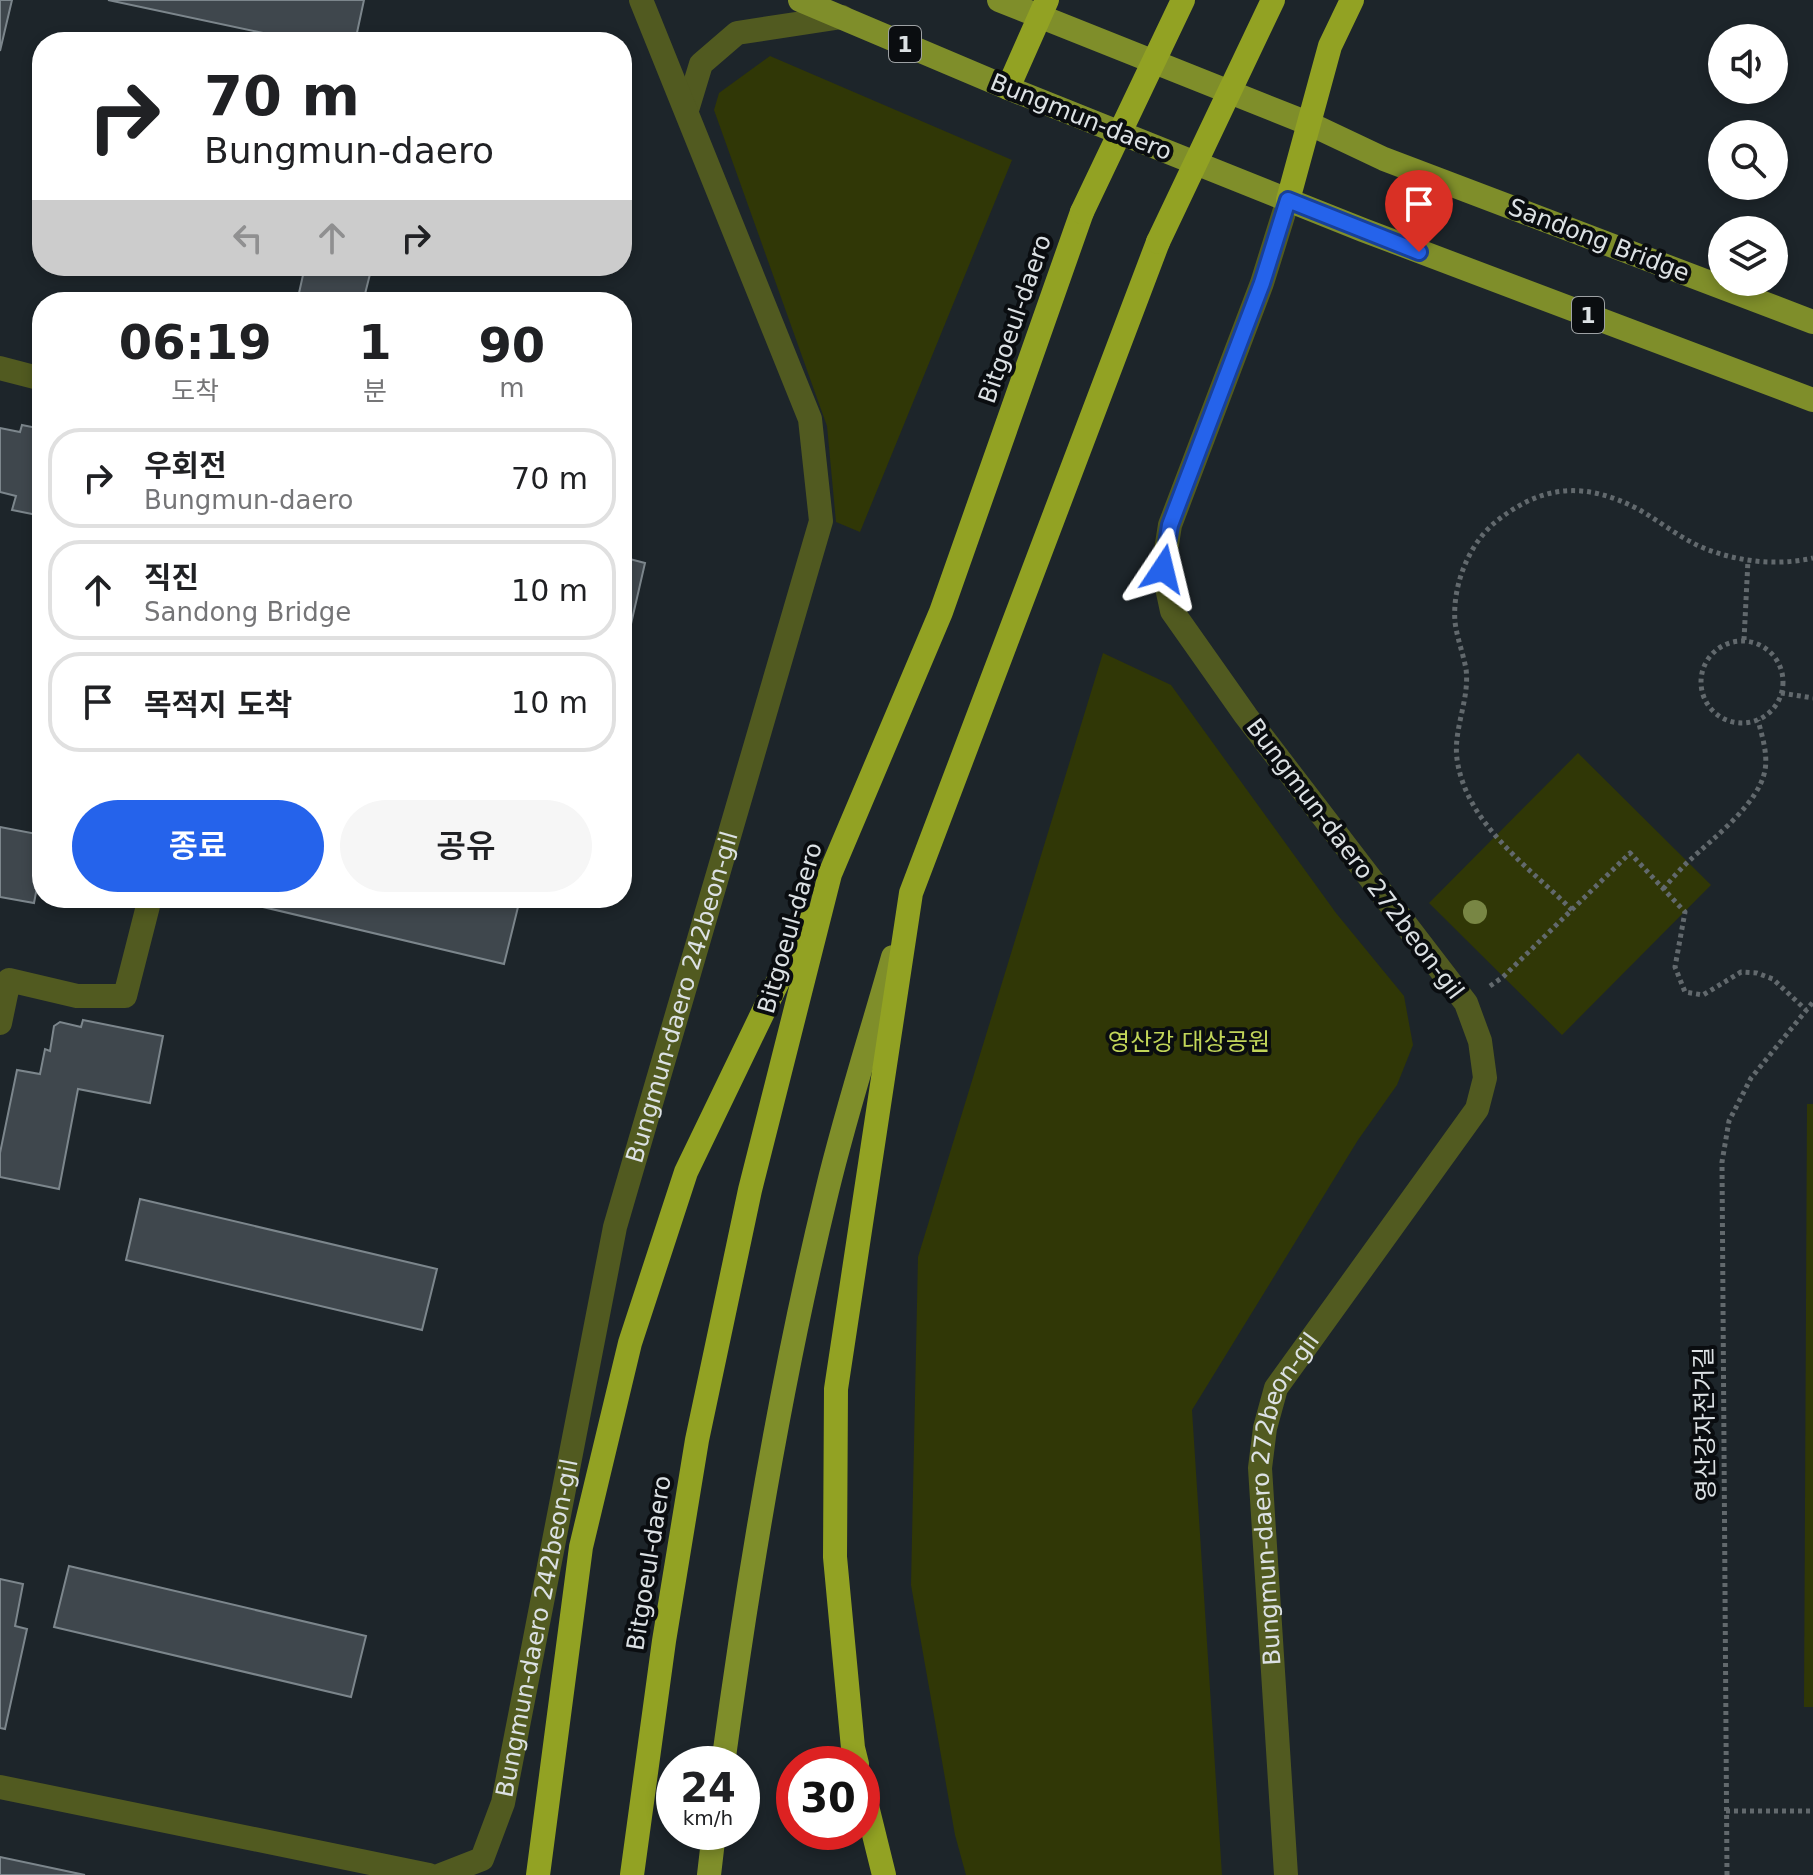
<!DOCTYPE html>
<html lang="ko">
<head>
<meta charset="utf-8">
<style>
	:root { --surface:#fff; --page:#f6f6f6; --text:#202124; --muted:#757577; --line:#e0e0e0; --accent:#2563eb }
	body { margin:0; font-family:"DejaVu Sans","Noto Sans KR",sans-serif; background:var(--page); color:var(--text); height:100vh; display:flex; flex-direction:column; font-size:30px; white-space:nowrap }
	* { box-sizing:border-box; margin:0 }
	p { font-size:26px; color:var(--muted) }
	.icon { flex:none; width:44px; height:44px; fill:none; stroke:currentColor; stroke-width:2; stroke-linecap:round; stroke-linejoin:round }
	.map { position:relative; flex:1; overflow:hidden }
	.drawer { position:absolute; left:32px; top:292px; width:600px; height:616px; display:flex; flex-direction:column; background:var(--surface); border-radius:32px; box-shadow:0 4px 12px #0003 }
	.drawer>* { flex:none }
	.banner { position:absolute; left:32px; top:32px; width:600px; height:244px; border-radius:32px; box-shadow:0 4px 12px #0003; background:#fff; color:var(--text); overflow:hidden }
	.tools { position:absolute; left:1708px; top:24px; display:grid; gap:16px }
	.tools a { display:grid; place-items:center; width:80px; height:80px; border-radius:50%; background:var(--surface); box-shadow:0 4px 12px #0003; font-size:40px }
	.speed { position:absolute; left:656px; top:1746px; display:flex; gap:16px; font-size:40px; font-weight:700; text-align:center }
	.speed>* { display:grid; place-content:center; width:104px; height:104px; border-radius:50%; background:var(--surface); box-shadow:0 4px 12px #0003; line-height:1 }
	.speed small { font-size:20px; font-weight:400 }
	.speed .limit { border:12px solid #d22; background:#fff; color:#111 }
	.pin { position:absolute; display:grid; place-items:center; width:68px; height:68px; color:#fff; margin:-82px -34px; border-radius:50% 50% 50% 0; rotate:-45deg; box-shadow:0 0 8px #0007 }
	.pin .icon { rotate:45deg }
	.me { position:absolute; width:88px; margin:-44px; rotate:10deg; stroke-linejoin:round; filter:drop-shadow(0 0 6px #0008) }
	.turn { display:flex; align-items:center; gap:28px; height:168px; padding:0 40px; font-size:36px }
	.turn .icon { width:104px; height:104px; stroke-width:2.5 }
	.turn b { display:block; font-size:56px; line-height:68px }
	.lanes { display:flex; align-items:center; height:76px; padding:0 40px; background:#0003; justify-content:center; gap:40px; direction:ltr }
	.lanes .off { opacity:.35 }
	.eta { display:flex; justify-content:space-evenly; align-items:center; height:136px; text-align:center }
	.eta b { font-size:48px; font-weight:600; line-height:56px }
	.cta { display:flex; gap:16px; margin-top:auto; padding:16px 40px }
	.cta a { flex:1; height:92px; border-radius:48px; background:var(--accent); color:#fff; font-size:32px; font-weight:600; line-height:92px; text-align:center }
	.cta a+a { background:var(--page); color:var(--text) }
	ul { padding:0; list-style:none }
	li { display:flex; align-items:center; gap:24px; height:100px; margin:0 16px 12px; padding:0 24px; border:4px solid var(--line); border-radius:32px }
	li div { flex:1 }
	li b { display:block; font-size:30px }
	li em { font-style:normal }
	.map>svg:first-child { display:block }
	.green { fill:#303706 }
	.building { fill:#3f474d; stroke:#7c868c; stroke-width:2 }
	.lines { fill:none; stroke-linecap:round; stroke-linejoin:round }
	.path { stroke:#62696d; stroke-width:5; stroke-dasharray:4 4; stroke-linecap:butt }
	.minor { stroke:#515a20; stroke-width:24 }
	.major { stroke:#7f8e2a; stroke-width:24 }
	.highway { stroke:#92a223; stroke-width:24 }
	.highway-bridge { stroke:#92a223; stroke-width:24 }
	.tree { fill:#788644 }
	.route-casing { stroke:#184099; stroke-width:20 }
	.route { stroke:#2563eb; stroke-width:14 }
	.labels { text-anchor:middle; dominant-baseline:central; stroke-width:8; stroke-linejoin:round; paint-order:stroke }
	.shield { fill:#0a0d10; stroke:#9da1a4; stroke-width:2 }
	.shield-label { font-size:22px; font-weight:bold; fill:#dce1e4 }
	.street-label { font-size:24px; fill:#dce1e4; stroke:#0a0d10 }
	.park-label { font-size:24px; fill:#c2d659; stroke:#0a0d10 }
</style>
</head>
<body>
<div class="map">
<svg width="1813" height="1875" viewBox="0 0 1813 1875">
	<rect width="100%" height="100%" fill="#1d252a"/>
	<g class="green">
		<path d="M770 56 1012 160 860 532 836 522 827 426 714 110 719 93Z"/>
		<path d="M1103 653 1171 685 1336 913 1404 996 1413 1045 1397 1085 1358 1140 1192 1410 1222 1875H966L955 1835 911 1585 918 1257Z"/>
		<path d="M1578 753 1711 885 1562 1035 1429 903Z"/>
		<path d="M1807 1104H1813V1707H1804Z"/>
	</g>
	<g class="building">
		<path d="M0 0H12L0 51Z"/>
		<path d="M108 0H364L355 42H305Z"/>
		<path d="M305 266H372L363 302H297Z"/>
		<path d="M22 425 42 429V516L12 510 16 496 0 492V428L20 432Z"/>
		<path d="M622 557 645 563 631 624 622 622Z"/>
		<path d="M0 827 42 835V861L34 903 0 897Z"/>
		<path d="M225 898H499L519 903 504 964Z"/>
		<path d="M83 1020 163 1036 150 1103 78 1089 59 1189 0 1177V1153L17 1070 40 1074 45 1049 50 1051 54 1026 60 1022 81 1027Z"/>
		<path d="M140 1199 437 1269 422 1330 126 1260Z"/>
		<path d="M69 1566 366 1636 351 1697 54 1627Z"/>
		<path d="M0 1579 23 1584 15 1626 27 1629 5 1729 0 1728Z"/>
		<path d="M0 1857 85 1875H0Z"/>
	</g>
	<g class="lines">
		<g class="path">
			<path d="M1744 640 1748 560"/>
			<circle cx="1742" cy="682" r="41"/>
			<path d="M1781 693 1813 698"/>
			<path d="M1663 889C1672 879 1680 869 1689 861 1713 838 1759 804 1765 770 1768 754 1762 736 1758 720"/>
			<path d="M1572 910C1529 867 1466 824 1457 759 1453 729 1470 699 1466 669 1463 653 1457 638 1455 622 1452 586 1469 542 1498 520 1544 484 1586 482 1638 509 1661 522 1681 539 1706 549 1740 562 1777 566 1813 558"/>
			<path d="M1490 986 1503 977 1630 853 1685 912 1675 967 1685 992 1703 995 1741 972 1757 973 1773 979 1806 1010"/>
			<path d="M1726 1811H1813"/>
			<path d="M1727 1875 1722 1162 1729 1121 1751 1078 1813 1002"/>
		</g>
		<g class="minor">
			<path d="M687 110 701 64 737 33 842 17"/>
			<path d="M0 368 42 379"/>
			<path d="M0 1023 9 980 77 996H125L150 898"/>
			<path d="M0 1787 429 1875"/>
			<path id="s1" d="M441 1875 482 1859 503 1803 615 1227 821 521 810 419 641 0"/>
			<path id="s2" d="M1286 1875 1260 1468 1265 1428 1276 1388 1477 1109 1485 1078 1480 1041 1466 1003 1246 716 1172 611 1163 569 1170 525 1262 283 1288 200"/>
		</g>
		<g class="major">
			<path d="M800 0 1008 88 1363 230 1813 400"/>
			<path d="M999 0 1310 124 1384 159 1813 322"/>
			<path d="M723 1764C749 1572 781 1379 827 1191 846 1112 871 1035 893 957"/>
			<path d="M709 1875 714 1832"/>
		</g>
		<g class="highway">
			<path d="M1008 88 1047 0"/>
			<path d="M1288 200 1330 46 1352 0"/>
			<path d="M857 1764 853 1748 835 1557 836 1389 911 893 1158 242"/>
			<path d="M862 1786 884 1875"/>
			<path d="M538 1875 581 1547 630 1343 686 1172 808 919"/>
			<path d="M632 1875 664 1641 697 1440 750 1190 830 874 941 612 1082 212"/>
		</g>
		<g class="highway-bridge">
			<path d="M1082 212 1183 0"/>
			<path d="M1158 242 1273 0"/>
		</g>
	</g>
	<circle class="tree" cx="1475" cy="912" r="12"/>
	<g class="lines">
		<defs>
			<path id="route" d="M1163 569 1170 525 1262 283 1288 200 1419 252"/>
		</defs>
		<use href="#route" class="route-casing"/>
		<use href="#route" class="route"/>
	</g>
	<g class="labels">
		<g class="shield">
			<rect x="889" y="26" width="32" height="36" rx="6"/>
			<rect x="1572" y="297" width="32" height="36" rx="6"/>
		</g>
		<g class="shield-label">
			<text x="905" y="44">1</text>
			<text x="1588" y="315">1</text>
		</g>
		<g class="street-label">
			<text transform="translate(1081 117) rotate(22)">Bungmun-daero</text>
			<text transform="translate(1599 240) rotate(21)">Sandong Bridge</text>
			<text transform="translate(1015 319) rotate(-71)">Bitgoeul-daero</text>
			<text transform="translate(1355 859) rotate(53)">Bungmun-daero 272beon-gil</text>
			<text transform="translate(790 928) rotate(-74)">Bitgoeul-daero</text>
			<text stroke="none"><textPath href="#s1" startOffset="930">Bungmun-daero 242beon-gil</textPath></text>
			<text transform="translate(1705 1424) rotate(-91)">영산강자전거길</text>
			<text stroke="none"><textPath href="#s2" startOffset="382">Bungmun-daero 272beon-gil</textPath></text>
			<text transform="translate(649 1563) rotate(-81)">Bitgoeul-daero</text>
			<text stroke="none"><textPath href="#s1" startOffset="282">Bungmun-daero 242beon-gil</textPath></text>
		</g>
		<g class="park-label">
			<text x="1189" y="1042">영산강 대상공원</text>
		</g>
	</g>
</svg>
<div class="tools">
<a><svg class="icon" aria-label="sound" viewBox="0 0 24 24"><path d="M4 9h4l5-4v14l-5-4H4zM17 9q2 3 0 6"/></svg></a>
<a><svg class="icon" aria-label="search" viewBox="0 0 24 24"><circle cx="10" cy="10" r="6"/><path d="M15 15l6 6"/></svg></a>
<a><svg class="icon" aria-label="layers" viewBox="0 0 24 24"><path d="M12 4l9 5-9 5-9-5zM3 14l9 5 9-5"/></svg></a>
</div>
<div class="speed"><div>24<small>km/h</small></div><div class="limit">30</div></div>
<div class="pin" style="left:1419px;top:252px;background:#d93025"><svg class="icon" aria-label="arrive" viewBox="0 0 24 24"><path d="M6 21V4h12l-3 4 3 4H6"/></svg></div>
<svg class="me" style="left:1163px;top:569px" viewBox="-20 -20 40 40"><path d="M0-17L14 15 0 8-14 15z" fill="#2563eb" stroke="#fff" stroke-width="4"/></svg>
<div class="banner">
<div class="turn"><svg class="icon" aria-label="right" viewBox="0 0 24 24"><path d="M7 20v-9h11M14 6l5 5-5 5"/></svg><div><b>70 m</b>Bungmun-daero</div></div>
<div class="lanes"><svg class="icon off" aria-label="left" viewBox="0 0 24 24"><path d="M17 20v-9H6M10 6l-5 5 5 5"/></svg><svg class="icon off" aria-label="ahead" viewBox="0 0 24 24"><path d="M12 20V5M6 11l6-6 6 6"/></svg><svg class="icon" aria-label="right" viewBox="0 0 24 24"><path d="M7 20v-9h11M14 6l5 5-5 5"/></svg></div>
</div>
<section class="drawer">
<div class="eta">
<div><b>06:19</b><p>도착</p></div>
<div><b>1</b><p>분</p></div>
<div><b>90</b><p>m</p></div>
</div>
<ul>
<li><svg class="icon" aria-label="right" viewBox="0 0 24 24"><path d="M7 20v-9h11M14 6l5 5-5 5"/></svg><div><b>우회전</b><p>Bungmun-daero</p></div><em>70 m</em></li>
<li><svg class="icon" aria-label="ahead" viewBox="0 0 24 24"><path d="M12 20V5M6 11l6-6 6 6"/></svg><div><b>직진</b><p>Sandong Bridge</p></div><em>10 m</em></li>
<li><svg class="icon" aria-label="arrive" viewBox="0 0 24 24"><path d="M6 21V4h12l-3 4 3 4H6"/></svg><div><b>목적지 도착</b></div><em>10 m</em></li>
</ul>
<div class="cta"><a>종료</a><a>공유</a></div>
</section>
</div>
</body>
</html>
